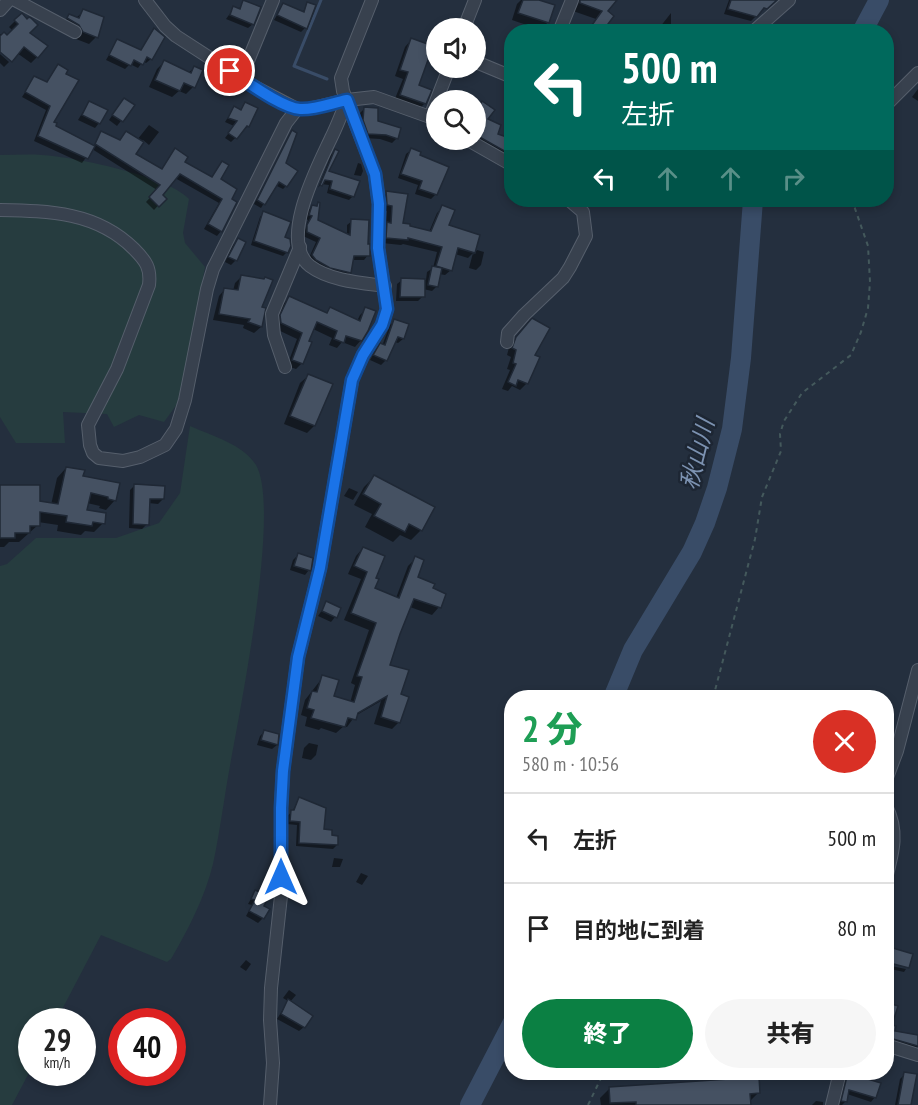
<!DOCTYPE html>
<html lang="ja">
<head>
<meta charset="utf-8">
<style>
	:root { --surface:#fff; --page:#f6f6f6; --text:#222; --muted:#767676; --line:#e0e0e0; --accent:#0b8043 }
	body { margin:0; font-family:"PT Sans Narrow","Noto Sans JP",sans-serif; background:var(--page); color:var(--text); height:100vh; display:flex; flex-direction:column; font-size:22px; white-space:nowrap }
	* { box-sizing:border-box; margin:0 }
	p { font-size:20px; color:var(--muted) }
	.icon { flex:none; width:33px; height:33px; fill:none; stroke:currentColor; stroke-width:2; stroke-linecap:round; stroke-linejoin:round }
	.map { position:relative; flex:1; overflow:hidden }
	.panel { position:absolute; left:504px; top:690px; width:390px; height:390px; display:flex; flex-direction:column; background:var(--surface); border-radius:24px; box-shadow:0 3px 9px #0003 }
	.panel>* { flex:none }
	.hud { position:absolute; left:504px; top:24px; width:390px; height:183px; border-radius:24px; box-shadow:0 3px 9px #0003; background:#00695c; color:#fff; overflow:hidden }
	.buttons { position:absolute; left:426px; top:18px; display:grid; gap:12px }
	.buttons a { display:grid; place-items:center; width:60px; height:60px; border-radius:50%; background:var(--surface); box-shadow:0 3px 9px #0003; font-size:30px }
	.speed { position:absolute; left:18px; top:1008px; display:flex; gap:12px; font-size:30px; font-weight:700; text-align:center }
	.speed>* { display:grid; place-content:center; width:78px; height:78px; border-radius:50%; background:var(--surface); box-shadow:0 3px 9px #0003; line-height:1 }
	.speed small { font-size:15px; font-weight:400 }
	.speed .limit { border:9px solid #d22; background:#fff; color:#111 }
	.pin { position:absolute; display:grid; place-items:center; width:51px; height:51px; color:#fff; margin:-26px; border:3px solid #fff; border-radius:50%; box-shadow:0 2px 6px #0007 }
	.me { position:absolute; width:66px; margin:-33px; rotate:0deg; stroke-linejoin:round; filter:drop-shadow(0 0 4px #0008) }
	.turn { display:flex; align-items:center; gap:21px; height:126px; padding:0 18px; font-size:27px }
	.turn .icon { width:78px; height:78px; stroke-width:2.5 }
	.turn b { display:block; font-size:42px; line-height:51px }
	.lanes { display:flex; align-items:center; height:57px; padding:0 18px; background:#0003; justify-content:center; gap:30px; direction:ltr }
	.lanes .off { opacity:.35 }
	.round { display:grid; place-items:center; flex:none; width:63px; height:63px; border-radius:32px; background:var(--page) }
	.summary { display:flex; align-items:center; justify-content:space-between; height:102px; padding:0 18px }
	h1 { font-size:36px; font-weight:800; line-height:45px; color:#1e9e55 }
	.button { display:flex; gap:12px; margin-top:auto; padding:12px 18px }
	.button a { flex:1; height:69px; border-radius:36px; background:var(--accent); color:#fff; font-size:24px; font-weight:800; line-height:69px; text-align:center }
	.button a+a { background:var(--page); color:var(--text) }
	ul { padding:0; list-style:none }
	li { display:flex; align-items:center; gap:18px; height:90px; padding:0 18px; border-top:2px solid var(--line) }
	li div { flex:1 }
	li b { display:block; font-size:22px }
	li em { font-style:normal }
	.map>svg:first-child { display:block }
	.green { fill:#263c3f }
	.shadow { fill:#0007 }
	.lines { fill:none; stroke-linecap:round; stroke-linejoin:round }
	.stream { stroke:#394c67; stroke-width:3 }
	.river { stroke:#394c67; stroke-width:20 }
	.building { fill:#455162; stroke:#1f2835; stroke-width:1.5 }
	.minor-casing { stroke:#565f6c; stroke-width:14 }
	.path { stroke:#44595c; stroke-width:2; stroke-dasharray:4.5 4.5; stroke-linecap:butt }
	.minor { stroke:#38414e; stroke-width:12 }
	.route-casing { stroke:#114b97; stroke-width:15 }
	.route { stroke:#1a73e8; stroke-width:10 }
	.labels { text-anchor:middle; dominant-baseline:central; stroke-width:5; stroke-linejoin:round; paint-order:stroke }
	.water-label { font-size:24px; font-style:italic; fill:#7c92b1; stroke:#1d2633 }
</style>
</head>
<body>
<div class="map">
<svg width="918" height="1105" viewBox="0 0 918 1105">
	<rect width="100%" height="100%" fill="#242f3e"/>
	<g class="green">
		<path d="M0 155C14 155 28 154 42 155 74 157 168 176 189 199L183 233 185 243 205 267 180 400 164 422 139 415 114 427 107 414 63 412 65 443H16L0 417Z"/>
		<path d="M190 426C212 436 243 444 256 465 281 508 240 710 230 766 224 798 220 832 213 864 205 897 188 930 171 959L167 962 101 935 56 1021 32 1022 31 1069 12 1105H0V566L7 564 36 538H116L159 523 180 493Z"/>
	</g>
	<g class="shadow">
		<path d="M521 0H534L548 22 541 30 512 20 517 4Z"/>
		<path d="M578 0H604L606 12 600 32H586L596 19 573 11Z"/>
		<path d="M729 0H773L751 21 724 14Z"/>
		<path d="M244 2 253 24 248 28 226 19 234 8 238 10Z"/>
		<path d="M308 4 305 28 301 32 274 20 283 5 302 13Z"/>
		<path d="M84 11 96 37 89 44 76 39 72 32 62 23 69 16 76 18Z"/>
		<path d="M671 13V32H617L621 28 660 27Z"/>
		<path d="M21 15 37 57 31 63 17 53 0 50V34L7 37 13 31 9 27Z"/>
		<path d="M728 27 731 32H722Z"/>
		<path d="M163 37 151 59 146 63 143 61 138 68 130 64 125 69 106 60 117 41 140 52Z"/>
		<path d="M411 40 417 86 425 103 418 110 394 101 403 79 395 76 405 47Z"/>
		<path d="M223 50 231 54 226 62 218 57Z"/>
		<path d="M0 54 9 62 4 67 0 63Z"/>
		<path d="M164 62 188 73 194 68 201 71 193 87 186 94 179 91 172 97 149 87 157 69Z"/>
		<path d="M58 66 52 123 54 127 93 147 102 133 119 141 126 133 137 140 149 125 159 132 149 145 143 140 134 155 161 170 175 150 183 162 211 178 222 163 219 180 230 199 221 231 217 236 204 229 219 203 175 178 161 195 164 199 154 210 146 202 157 190 92 149 82 163 34 141 46 110 22 97 35 77 46 83Z"/>
		<path d="M918 89V101L912 97Z"/>
		<path d="M89 102 99 123 95 128 78 120Z"/>
		<path d="M482 103 486 120 496 135 512 141V155L507 160 476 140V110Z"/>
		<path d="M120 104 133 105 117 126 109 120Z"/>
		<path d="M245 104 248 126 231 142 225 138 234 126 225 122 234 108 240 111Z"/>
		<path d="M364 109 376 123 397 138 392 143 380 139 364 138 359 125V114Z"/>
		<path d="M292 132 284 164 286 186 283 189 275 185 261 208 254 204Z"/>
		<path d="M411 150 436 194 431 199 415 194 418 185 398 178 406 154Z"/>
		<path d="M335 151 327 172 353 196 349 200 327 193 329 185 321 184 318 188 331 155Z"/>
		<path d="M358 163 361 164 363 171 361 176 354 175Z"/>
		<path d="M387 193 402 224 408 228 429 232 437 213 443 207 447 226 479 236 473 255 477 250 484 252 481 265 476 270 469 268 473 253 468 258 455 254 451 270 445 275 439 274 437 286 432 291 423 289V296L418 301H396L397 284 402 280H426L427 272 433 268 437 252 403 244 401 245 382 243V229L386 225 387 211 382 210 381 198Z"/>
		<path d="M312 206 316 220 347 235V225L352 221 368 255 364 260H352L350 272 345 277 326 271 308 260 316 242 303 236 308 220 306 219 308 211Z"/>
		<path d="M264 212 283 238 287 252 283 256 251 245 260 217Z"/>
		<path d="M238 240 236 260 231 265 225 262 233 245Z"/>
		<path d="M241 277 260 307 264 309 261 327 254 333 243 328 244 325 213 320 219 296 225 289 233 291 235 283Z"/>
		<path d="M289 298 325 314 330 309 357 321 360 315 366 309 361 340 355 347 342 342 337 348 329 345 332 338 313 329 307 342 310 343 302 363 296 369 287 366 297 339 276 329 275 322 283 304Z"/>
		<path d="M395 321 407 325 403 339 398 343 395 342 386 360 381 365 370 360 376 350 380 345 382 346 390 325Z"/>
		<path d="M526 327 533 356 527 383 520 390 512 386 508 391 502 389 510 370 507 369 511 357 507 355 510 344Z"/>
		<path d="M308 376 314 426 307 433 284 424 300 383Z"/>
		<path d="M66 468 115 500 106 510 99 508 100 506 87 503 86 511 103 523 94 532 85 531 81 535 57 531 58 525 38 522V525L19 542H9L4 547H0V486L38 502 51 505 57 478Z"/>
		<path d="M374 477 421 530 411 540 400 535 393 542 365 527 372 514 354 505 364 487Z"/>
		<path d="M135 485 163 499 158 504 148 503 147 524 142 529 129 528 130 490Z"/>
		<path d="M349 488 358 492 353 500 344 496Z"/>
		<path d="M363 548 374 579 373 589 396 598 408 566 416 558V577L431 589 439 607 432 615 410 607 388 666 400 695 399 722 392 729 374 724 381 701 355 716 347 727 344 726 336 733 321 728 319 730 305 726 307 717 301 715 305 700 323 677 332 697 350 703 355 685 351 683 369 630 344 620 361 579 348 574 356 556Z"/>
		<path d="M298 555 309 570 305 575 290 570 293 560Z"/>
		<path d="M327 603 335 617 331 622 318 616Z"/>
		<path d="M886 722 894 725 886 750Z"/>
		<path d="M265 731 278 735 277 745 272 749 257 745 260 736Z"/>
		<path d="M309 743 318 745 316 755 311 760 302 758 304 748Z"/>
		<path d="M299 799 323 831 337 845 333 849 296 846 297 825 287 824V816L292 812Z"/>
		<path d="M334 858 343 859 340 867H332Z"/>
		<path d="M361 873 368 876 362 885 356 882Z"/>
		<path d="M255 892 262 907 263 918 258 923 246 916 252 905 248 904Z"/>
		<path d="M246 960 251 964 246 971 240 967Z"/>
		<path d="M886 965 906 969 904 972 886 968Z"/>
		<path d="M289 990 296 995 290 1002 304 1027 299 1031 277 1019 288 1001 283 998Z"/>
		<path d="M886 1004 890 1026 893 1032 918 1036V1047L914 1050 886 1042Z"/>
		<path d="M791 1072H817L813 1078Z"/>
		<path d="M843 1072H856L875 1097 871 1102 847 1094 846 1101 842 1105H838Z"/>
		<path d="M905 1074 907 1105H895L900 1079Z"/>
		<path d="M610 1088 758 1093 749 1102V1105H601L600 1098Z"/>
		<path d="M816 1101 823 1102V1105H812Z"/>
	</g>
	<g class="lines">
		<path class="stream" d="M321 0 294 66 327 79"/>
		<g class="river">
			<path d="M862 32 879 0"/>
			<path d="M613 698 633 650 692 552 705 523 717 488 732 429 741 358 753 200"/>
			<path d="M470 1105 512 1024"/>
		</g>
	</g>
	<g class="building">
		<path d="M243 0 261 7 254 25 230 15 233 6 240 9Z"/>
		<path d="M523 0H539L555 5 549 23 518 13Z"/>
		<path d="M580 0H617L608 11 614 16 602 32H587L602 11 580 3Z"/>
		<path d="M731 0H777L767 9 764 8 757 17 728 9Z"/>
		<path d="M307 2 316 5 307 29 277 15 283 3 304 12Z"/>
		<path d="M83 9 104 17 98 38 83 32 79 25 67 18 69 14 79 18Z"/>
		<path d="M22 13 27 19 29 17 31 18 38 25 30 33 48 46 38 58 24 47 12 62 0 52V36L4 32 7 35 18 24 14 20Z"/>
		<path d="M154 28 165 37 152 60 147 57 143 65 134 60 131 66 109 55 117 39 141 50Z"/>
		<path d="M411 38 433 46 419 85 432 90 426 104 400 95 408 72 400 70Z"/>
		<path d="M164 60 191 73 194 66 203 70 195 88 184 83 180 91 155 80Z"/>
		<path d="M58 64 68 70 66 74 79 80 54 122 57 123 56 126 95 146 88 159 38 136 50 106 25 92 34 76 47 82Z"/>
		<path d="M124 98 135 105 123 122 112 115Z"/>
		<path d="M89 101 108 110 100 124 82 115Z"/>
		<path d="M482 101 495 110 488 119 501 125 498 134 512 139 510 154 476 135V111Z"/>
		<path d="M245 102 258 108 249 127 247 126 237 139 228 133 237 121 228 118 234 106 241 110Z"/>
		<path d="M364 107 378 108V121L401 128 398 139 386 135 368 134 363 120Z"/>
		<path d="M292 130 297 133 286 163 298 171 287 187 279 182 265 205 257 200Z"/>
		<path d="M101 131 120 140 126 131 144 142 136 154 162 169 175 148 188 157 185 162 212 177 222 161 229 165 221 179 237 189 232 199 237 202 222 232 208 224 222 199 180 174 163 195 167 199 159 207 149 197 160 185 95 144Z"/>
		<path d="M411 148 421 152 420 155 449 167 437 195 419 189 422 181 401 174Z"/>
		<path d="M335 149 339 151 329 171 360 181 354 197 330 189 332 181 325 180 322 186 320 185Z"/>
		<path d="M386 191 408 194 403 223 410 224V226L431 231 442 205 455 210 449 225 480 235 475 253 458 248 452 271 436 266 442 247 408 238V240L386 238 387 222 391 223 392 206 387 205Z"/>
		<path d="M318 202 320 203 318 220 350 235 351 219 369 220 368 244H370V256H354L351 273 330 268 316 260 312 255 320 238 307 232V225L312 216 309 215 312 205 317 206Z"/>
		<path d="M263 211 291 222 285 237 290 239 291 246 288 253 254 241Z"/>
		<path d="M238 238 246 242 237 261 228 257Z"/>
		<path d="M432 266 442 268 438 287 428 285Z"/>
		<path d="M241 275 264 279 265 277 273 280 262 307 266 308 262 327 248 322 250 319 219 314 224 288 238 290Z"/>
		<path d="M401 278 425 279V297H400Z"/>
		<path d="M289 296 327 313 330 307 360 321 365 307 376 311 368 331 362 341 346 336 344 343 334 339 337 331 317 322 309 341 312 342 303 364 292 360 302 333 281 323 280 315Z"/>
		<path d="M532 318 550 328 535 355 540 357 528 384 518 380 516 386 508 382 516 364 513 363 516 350 512 348 516 337Z"/>
		<path d="M394 319 409 324 404 339 398 337 387 361 373 355 380 343 385 345Z"/>
		<path d="M308 374 333 384 315 426 290 416Z"/>
		<path d="M66 467 85 470 83 476 120 483 116 501 108 499V497L91 493 87 510 106 513 105 524 93 522 92 526 66 522 67 516 40 512V526H30V533H15V538H0V485H40V501L58 504Z"/>
		<path d="M374 475 435 507 422 531 409 524 405 532 374 516 381 504 363 494Z"/>
		<path d="M134 484 165 486 164 499H150L149 525 133 524Z"/>
		<path d="M363 547 385 556 376 578 379 579 375 588 399 598 415 556 424 560 418 577 435 584 433 588 446 594 441 608 414 599 400 634 390 665 409 670 401 694 409 697 400 723 381 717 387 696 358 713 356 720 348 718 345 727 311 718 314 710 307 708 312 691 317 692 322 675 339 680 334 696 354 702 362 677 357 676 376 623 351 613 367 572 354 566Z"/>
		<path d="M298 553 313 558 311 571 294 566Z"/>
		<path d="M326 601 341 608 337 618 322 611Z"/>
		<path d="M264 730 279 734 278 745 261 740Z"/>
		<path d="M299 797 326 808 324 829 332 830V835L338 836V845L299 843 300 822 290 821 291 810H294Z"/>
		<path d="M255 890 269 896 264 906 270 909 264 919 249 911 255 900 251 899Z"/>
		<path d="M886 946 913 954 909 968 886 962Z"/>
		<path d="M288 999 313 1016 305 1028 281 1014Z"/>
		<path d="M886 1002 898 1006 892 1025 896 1026 895 1031 918 1035V1046L886 1037Z"/>
		<path d="M848 1072H863L861 1077 881 1083 876 1098 849 1090 847 1102 841 1101Z"/>
		<path d="M904 1072 917 1074 911 1105H898Z"/>
		<path d="M759 1077 760 1093 750 1094 751 1105H636V1102L610 1103 609 1087Z"/>
	</g>
	<g class="lines">
		<defs>
			<g id="minor">
				<path d="M15 0 75 32"/>
				<path d="M145 0 165 26 176 36 253 86 297 109H308L347 100 374 97 430 117 436 121"/>
				<path d="M0 10 9 0"/>
				<path d="M464 28 475 0"/>
				<path d="M559 32 572 0"/>
				<path d="M753 32 789 0"/>
				<path d="M476 62 512 77"/>
				<path d="M241 78 273 0"/>
				<path d="M347 100C342 113 337 126 331 138 318 166 278 241 310 266 330 281 362 283 385 286"/>
				<path d="M886 105 918 73"/>
				<path d="M430 117 449 68"/>
				<path d="M468 140 512 165"/>
				<path d="M0 210C50 211 97 212 134 249 146 261 151 268 149 285L117 369 88 425 90 445 93 453 99 458 123 461 140 457 165 445 176 429 185 400 207 289 213 269 286 123 297 109"/>
				<path d="M507 342 508 333 524 315 563 278 570 267 586 236 583 212 569 200"/>
				<path d="M285 367 274 335 272 314 300 247"/>
				<path d="M886 780 897 751 918 670"/>
				<path d="M886 806C899 831 893 852 886 878"/>
				<path d="M886 1045 918 1055"/>
				<path d="M270 1105 273 1063 270 1020 271 988 281 896V808L283 771 298 657 320 568 352 380 363 355 382 325 387 309 378 248 379 204 375 174 343 91 341 78 372 0"/>
				<path d="M832 1105 840 1072"/>
			</g>
		</defs>
		<use href="#minor" class="minor-casing"/>
		<g class="path">
			<path d="M713 698 755 539 762 497 781 451 780 434 784 421 802 393 851 355 861 332 868 308 870 282 868 246 852 200"/>
			<path d="M588 1105 604 1072"/>
		</g>
		<use href="#minor" class="minor"/>
	</g>
	<g class="lines">
		<defs>
			<path id="route" d="M230 71C246 81 282 108 300 109 315 110 332 103 347 100L375 174 379 204 378 248 387 309 382 325 363 355 352 380 320 568 298 657 283 771 281 808V877"/>
		</defs>
		<use href="#route" class="route-casing"/>
		<use href="#route" class="route"/>
	</g>
	<g class="labels">
		<g class="water-label">
			<text transform="translate(697 454) rotate(-76)">秋山川</text>
		</g>
	</g>
</svg>
<div class="buttons">
<a><svg class="icon" aria-label="sound" viewBox="0 0 24 24"><path d="M4 9h4l5-4v14l-5-4H4zM17 9q2 3 0 6"/></svg></a>
<a><svg class="icon" aria-label="search" viewBox="0 0 24 24"><circle cx="10" cy="10" r="6"/><path d="M15 15l6 6"/></svg></a>
</div>
<div class="speed"><div>29<small>km/h</small></div><div class="limit">40</div></div>
<div class="pin" style="left:230px;top:71px;background:#d93025"><svg class="icon" aria-label="arrive" viewBox="0 0 24 24"><path d="M6 21V4h12l-3 4 3 4H6"/></svg></div>
<svg class="me" style="left:281px;top:877px" viewBox="-20 -20 40 40"><path d="M0-17L14 15 0 8-14 15z" fill="#1a73e8" stroke="#fff" stroke-width="4"/></svg>
<div class="hud">
<div class="turn"><svg class="icon" aria-label="left" viewBox="0 0 24 24"><path d="M17 20v-9H6M10 6l-5 5 5 5"/></svg><div><b>500 m</b>左折</div></div>
<div class="lanes"><svg class="icon" aria-label="left" viewBox="0 0 24 24"><path d="M17 20v-9H6M10 6l-5 5 5 5"/></svg><svg class="icon off" aria-label="ahead" viewBox="0 0 24 24"><path d="M12 20V5M6 11l6-6 6 6"/></svg><svg class="icon off" aria-label="ahead" viewBox="0 0 24 24"><path d="M12 20V5M6 11l6-6 6 6"/></svg><svg class="icon off" aria-label="right" viewBox="0 0 24 24"><path d="M7 20v-9h11M14 6l5 5-5 5"/></svg></div>
</div>
<section class="panel">
<div class="summary"><div><h1>2 分</h1><p>580 m · 10:56</p></div><a class="round" style="background:#d93025;color:#fff"><svg class="icon" aria-label="close" viewBox="0 0 24 24"><path d="M6 6l12 12M18 6L6 18"/></svg></a></div>
<ul>
<li><svg class="icon" aria-label="left" viewBox="0 0 24 24"><path d="M17 20v-9H6M10 6l-5 5 5 5"/></svg><div><b>左折</b></div><em>500 m</em></li>
<li><svg class="icon" aria-label="arrive" viewBox="0 0 24 24"><path d="M6 21V4h12l-3 4 3 4H6"/></svg><div><b>目的地に到着</b></div><em>80 m</em></li>
</ul>
<div class="button"><a>終了</a><a>共有</a></div>
</section>
</div>
</body>
</html>
